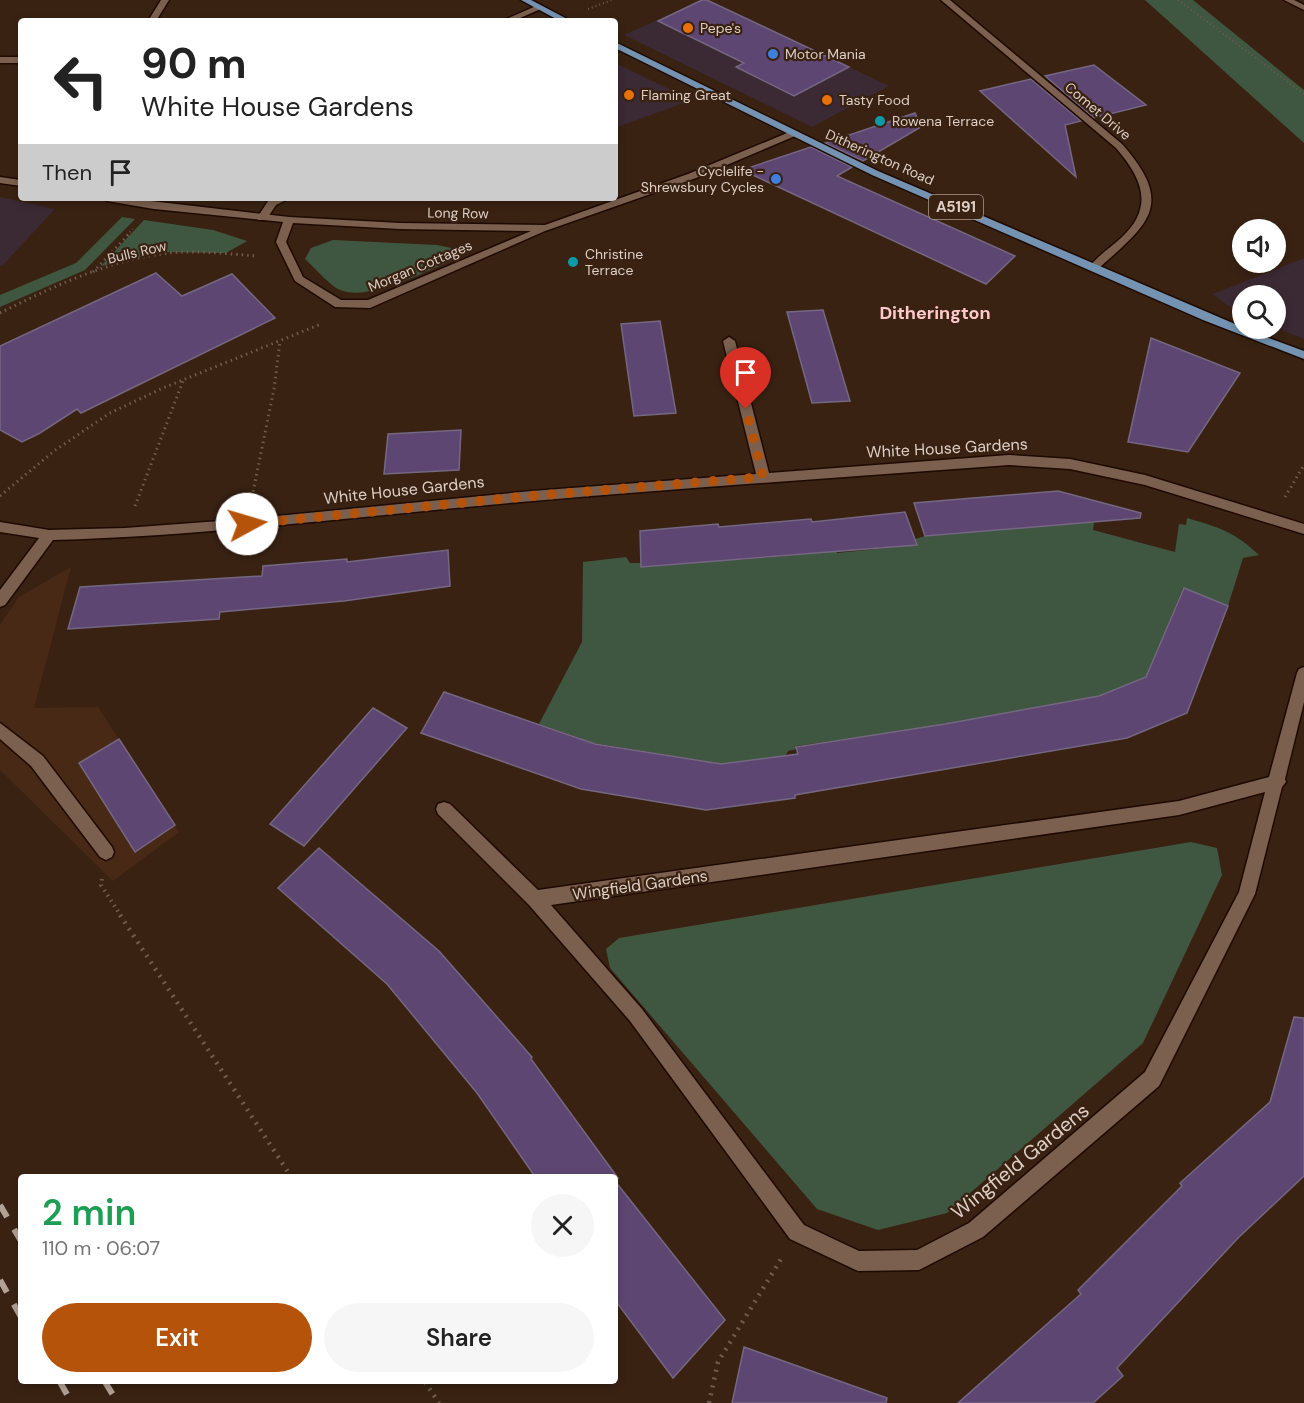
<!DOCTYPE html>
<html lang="en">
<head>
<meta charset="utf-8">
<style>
	:root { --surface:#fff; --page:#f6f6f6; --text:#222; --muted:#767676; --accent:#b45309 }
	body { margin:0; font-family:"DM Sans",sans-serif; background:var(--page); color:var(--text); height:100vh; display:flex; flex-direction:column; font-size:22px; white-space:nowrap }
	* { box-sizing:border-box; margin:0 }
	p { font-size:20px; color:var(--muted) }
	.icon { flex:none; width:33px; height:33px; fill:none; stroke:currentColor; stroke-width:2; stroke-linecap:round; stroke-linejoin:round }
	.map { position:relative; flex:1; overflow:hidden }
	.side { position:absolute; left:18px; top:1174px; width:600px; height:210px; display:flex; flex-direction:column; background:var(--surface); border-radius:6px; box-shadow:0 3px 9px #0003 }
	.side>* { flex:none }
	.top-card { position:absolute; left:18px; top:18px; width:600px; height:183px; border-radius:6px; box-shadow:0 3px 9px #0003; background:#fff; color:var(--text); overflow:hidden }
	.fabs { position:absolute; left:1232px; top:219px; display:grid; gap:12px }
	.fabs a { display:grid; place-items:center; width:54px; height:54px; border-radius:50%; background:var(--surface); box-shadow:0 3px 9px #0003; font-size:30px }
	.pin { position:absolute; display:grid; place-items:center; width:51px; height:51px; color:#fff; margin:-62px -26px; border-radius:50% 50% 50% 0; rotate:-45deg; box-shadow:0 0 6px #0007 }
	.pin .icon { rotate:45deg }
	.me { position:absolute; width:66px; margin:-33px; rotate:84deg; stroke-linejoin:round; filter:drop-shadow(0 0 4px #0008) }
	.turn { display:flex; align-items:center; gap:21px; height:126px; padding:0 24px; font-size:27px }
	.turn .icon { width:78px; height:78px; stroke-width:2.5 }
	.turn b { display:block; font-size:42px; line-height:51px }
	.then { display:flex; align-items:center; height:57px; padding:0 24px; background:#0003; gap:12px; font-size:22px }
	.round { display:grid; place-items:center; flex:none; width:63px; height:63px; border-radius:32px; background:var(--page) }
	.overview { display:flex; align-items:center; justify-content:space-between; height:102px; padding:0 24px }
	h1 { font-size:36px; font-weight:600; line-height:45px; color:#1e9e55 }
	.cta { display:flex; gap:12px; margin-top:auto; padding:12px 24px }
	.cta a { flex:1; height:69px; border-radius:36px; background:var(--accent); color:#fff; font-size:24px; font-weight:600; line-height:69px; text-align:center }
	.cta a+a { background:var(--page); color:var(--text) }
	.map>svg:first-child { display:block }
	.commercial { fill:#3b2933 }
	.built { fill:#472915 }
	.green { fill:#3f5740 }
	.building { fill:#5d4671; stroke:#756782; stroke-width:1.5 }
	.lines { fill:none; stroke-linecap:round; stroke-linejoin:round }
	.lane-casing { stroke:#1f0a00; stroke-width:3 }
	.street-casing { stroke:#1f0a00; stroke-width:3 }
	.primary-casing { stroke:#1f0a00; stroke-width:3 }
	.path-far3 { stroke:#705b4d; stroke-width:2; stroke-dasharray:1 3; stroke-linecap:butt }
	.path-far2 { stroke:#705b4d; stroke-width:3; stroke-dasharray:1.5 4; stroke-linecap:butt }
	.path-far1 { stroke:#705b4d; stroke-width:4; stroke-dasharray:1.5 4.5; stroke-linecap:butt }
	.path { stroke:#705b4d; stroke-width:4.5; stroke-dasharray:2 6; stroke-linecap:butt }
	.lane { fill:#7c604f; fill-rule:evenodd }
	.street { fill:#7c604f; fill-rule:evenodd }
	.primary { fill:#7493b2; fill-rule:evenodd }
	.rail { stroke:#b3a196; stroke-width:6; stroke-dasharray:14 14; stroke-linecap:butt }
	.route { stroke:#b45309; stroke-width:10; stroke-dasharray:0 18 }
	.food-dot { fill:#e8710a; stroke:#392212; stroke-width:2 }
	.shop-dot { fill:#3f7fe0; stroke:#392212; stroke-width:2 }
	.culture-dot { fill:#0f9aa8; stroke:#392212; stroke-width:2 }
	.labels { text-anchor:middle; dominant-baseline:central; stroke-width:4.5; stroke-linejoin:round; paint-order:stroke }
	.far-poi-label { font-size:14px; fill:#decec4; stroke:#392212; text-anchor:start }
	.far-street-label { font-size:14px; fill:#decec4; stroke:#392212 }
	.shield { fill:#392212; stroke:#ac9a8f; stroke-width:1.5 }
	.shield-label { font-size:15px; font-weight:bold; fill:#decec4 }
	.street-label { font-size:16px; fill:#decec4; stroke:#392212 }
	.far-district-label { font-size:18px; font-weight:bold; fill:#fec9c8; stroke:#392212 }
	.near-street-label { font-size:20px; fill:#decec4; stroke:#392212 }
</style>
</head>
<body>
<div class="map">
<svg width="1304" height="1403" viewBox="0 0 1304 1403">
	<rect width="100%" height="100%" fill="#392212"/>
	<g class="commercial">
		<path d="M702 0H707L889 86 812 127 624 35Z"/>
		<path d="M615 63 692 100 615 128Z"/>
		<path d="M0 197 55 209 2 266 0 265Z"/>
		<path d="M1304 258V339L1275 327V296H1242V312L1227 305 1213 294Z"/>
	</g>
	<path class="built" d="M71 567 34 708 98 707 179 832 113 881 0 770V625L19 597Z"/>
	<g class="green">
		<path d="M1145 0H1193L1304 90V143Z"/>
		<path d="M122 217 135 219 85 270 0 307V295L76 263Z"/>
		<path d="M144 220 213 230 247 241 226 253 163 252 101 266Z"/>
		<path d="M333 240 437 245 456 249 455 259C426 271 364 305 336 288 325 280 315 268 305 259L311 248Z"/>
		<path d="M1187 518C1218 527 1235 532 1259 555L1243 558 1228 606 1183 588 1151 665 1160 672 1096 697 904 731 796 746 797 749 788 751 785 756 704 767 703 761 594 743 586 772 566 768 580 738 539 724 582 642 583 562 626 557 630 563H641V567L736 558 737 560 820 553 836 549 837 553 917 545 915 539 925 536 1087 522 1094 523 1093 530 1175 552 1179 524 1186 525Z"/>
		<path d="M1191 842 1217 848 1222 875 1143 1043 947 1213 878 1230 817 1209 610 968 606 949 619 938Z"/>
	</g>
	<g class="building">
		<path d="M702 0H707L849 67 794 96 736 67 744 63 658 21Z"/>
		<path d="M1094 65 1146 105 1094 118 1045 76Z"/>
		<path d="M1031 79 1081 121 1065 125 1076 177 980 91Z"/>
		<path d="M915 113 921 127 863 161 825 143Z"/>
		<path d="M811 147 852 167 837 176 1015 256 986 284 742 170Z"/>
		<path d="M156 273 182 296 232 274 275 318 81 413 77 409 40 433 22 442 0 430V346Z"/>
		<path d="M823 310 850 401 812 403 787 312Z"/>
		<path d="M660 321 676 413 634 416 621 324Z"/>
		<path d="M1151 338 1240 373 1188 452 1128 442Z"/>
		<path d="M461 430 459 470 384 474 388 434Z"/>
		<path d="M1058 491 1141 513 1140 518 925 536 914 503Z"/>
		<path d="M905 512 917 545 641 567 640 531 718 524 719 527 811 519 812 522Z"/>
		<path d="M448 550 450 586 344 601 220 612 219 619 68 629 80 587 262 576 263 566 347 559V562Z"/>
		<path d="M1184 588 1228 606 1187 713 1127 738 795 795V798L706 810 581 789 421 733 444 692 595 744 721 764 798 754 796 747 945 724 1099 696 1146 677Z"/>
		<path d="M373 708 407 728 304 846 270 824Z"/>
		<path d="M119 739 175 825 135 852 79 763Z"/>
		<path d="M319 848 439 951 532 1057 531 1059 618 1178H536L477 1093 387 984 278 888Z"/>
		<path d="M1294 1017 1304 1018V1176L1238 1238 1117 1368 1123 1376 1093 1403H958L1081 1294 1078 1290 1182 1186 1180 1183 1270 1102Z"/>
		<path d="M615 1181 725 1320 673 1378 615 1300Z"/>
		<path d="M744 1347 887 1398 886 1403H732Z"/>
	</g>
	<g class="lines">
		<defs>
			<g id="lane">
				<path d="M1284 0H1294L1304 5V10Z"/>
				<path d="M276 198H290L276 205 266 220H258L257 218 268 201Z"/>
				<path d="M0 723 43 756 112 847 114 852 112 857 106 860 100 857 31 766 0 739Z"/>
			</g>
			<g id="street">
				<path d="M161 0H169L156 21H148Z"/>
				<path d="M941 0H950L1122 144C1176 205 1148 224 1099 268L1095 269 1090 266C1099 255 1111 247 1121 238 1155 207 1142 178 1116 148Z"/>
				<path d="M536 6 543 8 513 21H502Z"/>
				<rect x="0" y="57" width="21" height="6"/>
				<path d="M792 131 797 134 795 136 696 178 545 231 370 308 335 307 295 281 276 242 283 222 154 209 107 201 102 198H125L289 217 400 223 545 225 688 174ZM293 223 400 229 531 231 368 300H341L303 277 286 242Z"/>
				<path d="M0 177 21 180V186L0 183Z"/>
				<path d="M729 337 735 341 769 473 1009 455 1070 459 1145 475 1304 524V534L1145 485 1070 469 1009 465C850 477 692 487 533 501 373 514 214 536 53 540L5 605 0 607V590L39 538 0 532V522L49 530 125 528 247 519 532 491 756 474 723 341Z"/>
				<path d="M1304 667V702L1285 779 1286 782 1282 787 1255 894 1159 1086 983 1237 919 1270 858 1271 790 1239 630 1021 529 905 438 814 436 809 438 804 444 802 450 804 538 890 1179 801 1269 777 1297 673 1299 669ZM1265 792 1239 892 1145 1072 969 1223 917 1250 859 1251 804 1225 642 1009 551 905 1179 815Z"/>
			</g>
			<g id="primary">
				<path d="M521 0H531L571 21H560Z"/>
				<path d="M615 42 878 171 1242 327V328L1304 351V359L1203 320 872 175 615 48Z"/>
			</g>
		</defs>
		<use href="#lane" class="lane-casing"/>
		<use href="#street" class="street-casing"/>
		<use href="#primary" class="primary-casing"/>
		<g class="path-far3">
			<path d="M1178 0 1304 94"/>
			<path d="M588 9 612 0"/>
			<path d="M127 235 133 229"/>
		</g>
		<g class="path-far2">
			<path d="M93 272 129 234"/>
			<path d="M0 313C52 287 111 259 169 253 198 250 228 254 257 256"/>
			<path d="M0 496 54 451 110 413 163 388 321 324"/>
			<path d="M252 497 274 389 280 341"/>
			<path d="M1285 497 1304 465"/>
			<path d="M135 506 183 381"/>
		</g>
		<path class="path-far1" d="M102 879 101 885 121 916"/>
		<g class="path">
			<path d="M120 915 292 1178"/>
			<path d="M425 1382 439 1403"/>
			<path d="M709 1403 718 1362 781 1259"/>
		</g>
		<use href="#lane" class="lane"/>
		<use href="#street" class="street"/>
		<use href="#primary" class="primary"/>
		<g class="rail">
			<path d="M0 1205 21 1241"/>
			<path d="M0 1280 21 1317"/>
			<path d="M60 1382 72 1403"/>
			<path d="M105 1382 118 1403"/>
		</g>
	</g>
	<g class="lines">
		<path class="route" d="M247 524 532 496 763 477 746 409"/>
	</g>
	<g class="food-dot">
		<circle cx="688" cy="28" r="6"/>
		<circle cx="629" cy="95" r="6"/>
		<circle cx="827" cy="100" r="6"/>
	</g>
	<g class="shop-dot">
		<circle cx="773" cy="54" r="6"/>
		<circle cx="776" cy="179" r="6"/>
	</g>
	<g class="culture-dot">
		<circle cx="880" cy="121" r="6"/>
		<circle cx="573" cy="262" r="6"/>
	</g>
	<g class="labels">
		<g class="far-poi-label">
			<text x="700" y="28">Pepe's</text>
			<text x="785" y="54">Motor Mania</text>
			<text x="641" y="95">Flaming Great</text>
			<text x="839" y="100">Tasty Food</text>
			<text x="892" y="121">Rowena Terrace</text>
			<text x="764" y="171" text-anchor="end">Cyclelife -<tspan x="764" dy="16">Shrewsbury Cycles</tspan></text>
			<text x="585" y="254">Christine<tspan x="585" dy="16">Terrace</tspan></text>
		</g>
		<g class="far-street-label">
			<text transform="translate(1098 111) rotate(40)">Comet Drive</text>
			<text transform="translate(880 157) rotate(24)">Ditherington Road</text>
			<text transform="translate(458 213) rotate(1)">Long Row</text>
			<text transform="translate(137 252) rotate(-13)">Bulls Row</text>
			<text transform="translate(420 266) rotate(-23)">Morgan Cottages</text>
		</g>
		<rect class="shield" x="929" y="195" width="54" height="24" rx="4.5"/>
		<g class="shield-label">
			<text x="956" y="207">A5191</text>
		</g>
		<g class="street-label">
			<text transform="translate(947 448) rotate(-3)">White House Gardens</text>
			<text transform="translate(404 490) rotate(-6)">White House Gardens</text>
			<text transform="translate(640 885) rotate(-8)">Wingfield Gardens</text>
		</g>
		<g class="far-district-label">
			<text x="935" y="313">Ditherington</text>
		</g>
		<g class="near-street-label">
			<text transform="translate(1020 1161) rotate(-39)">Wingfield Gardens</text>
		</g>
	</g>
</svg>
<div class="fabs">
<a><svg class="icon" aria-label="sound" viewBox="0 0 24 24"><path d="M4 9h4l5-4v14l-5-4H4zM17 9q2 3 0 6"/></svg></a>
<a><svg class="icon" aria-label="search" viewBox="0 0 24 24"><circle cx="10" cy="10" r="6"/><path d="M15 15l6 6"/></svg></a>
</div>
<div class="pin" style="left:746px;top:409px;background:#d93025"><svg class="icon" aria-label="arrive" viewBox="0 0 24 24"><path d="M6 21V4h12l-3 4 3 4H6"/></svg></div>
<svg class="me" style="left:247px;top:524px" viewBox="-20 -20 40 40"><circle r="19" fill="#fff"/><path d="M0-13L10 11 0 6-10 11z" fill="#b45309"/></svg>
<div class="top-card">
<div class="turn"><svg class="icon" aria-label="left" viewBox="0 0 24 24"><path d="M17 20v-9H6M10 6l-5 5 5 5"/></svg><div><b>90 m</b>White House Gardens</div></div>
<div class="then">Then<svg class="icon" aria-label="arrive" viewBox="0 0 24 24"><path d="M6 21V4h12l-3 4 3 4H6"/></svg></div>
</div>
<section class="side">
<div class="overview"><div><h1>2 min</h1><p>110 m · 06:07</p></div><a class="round"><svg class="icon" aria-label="close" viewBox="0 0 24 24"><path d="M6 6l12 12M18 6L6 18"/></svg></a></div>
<div class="cta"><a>Exit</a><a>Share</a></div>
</section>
</div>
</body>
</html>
